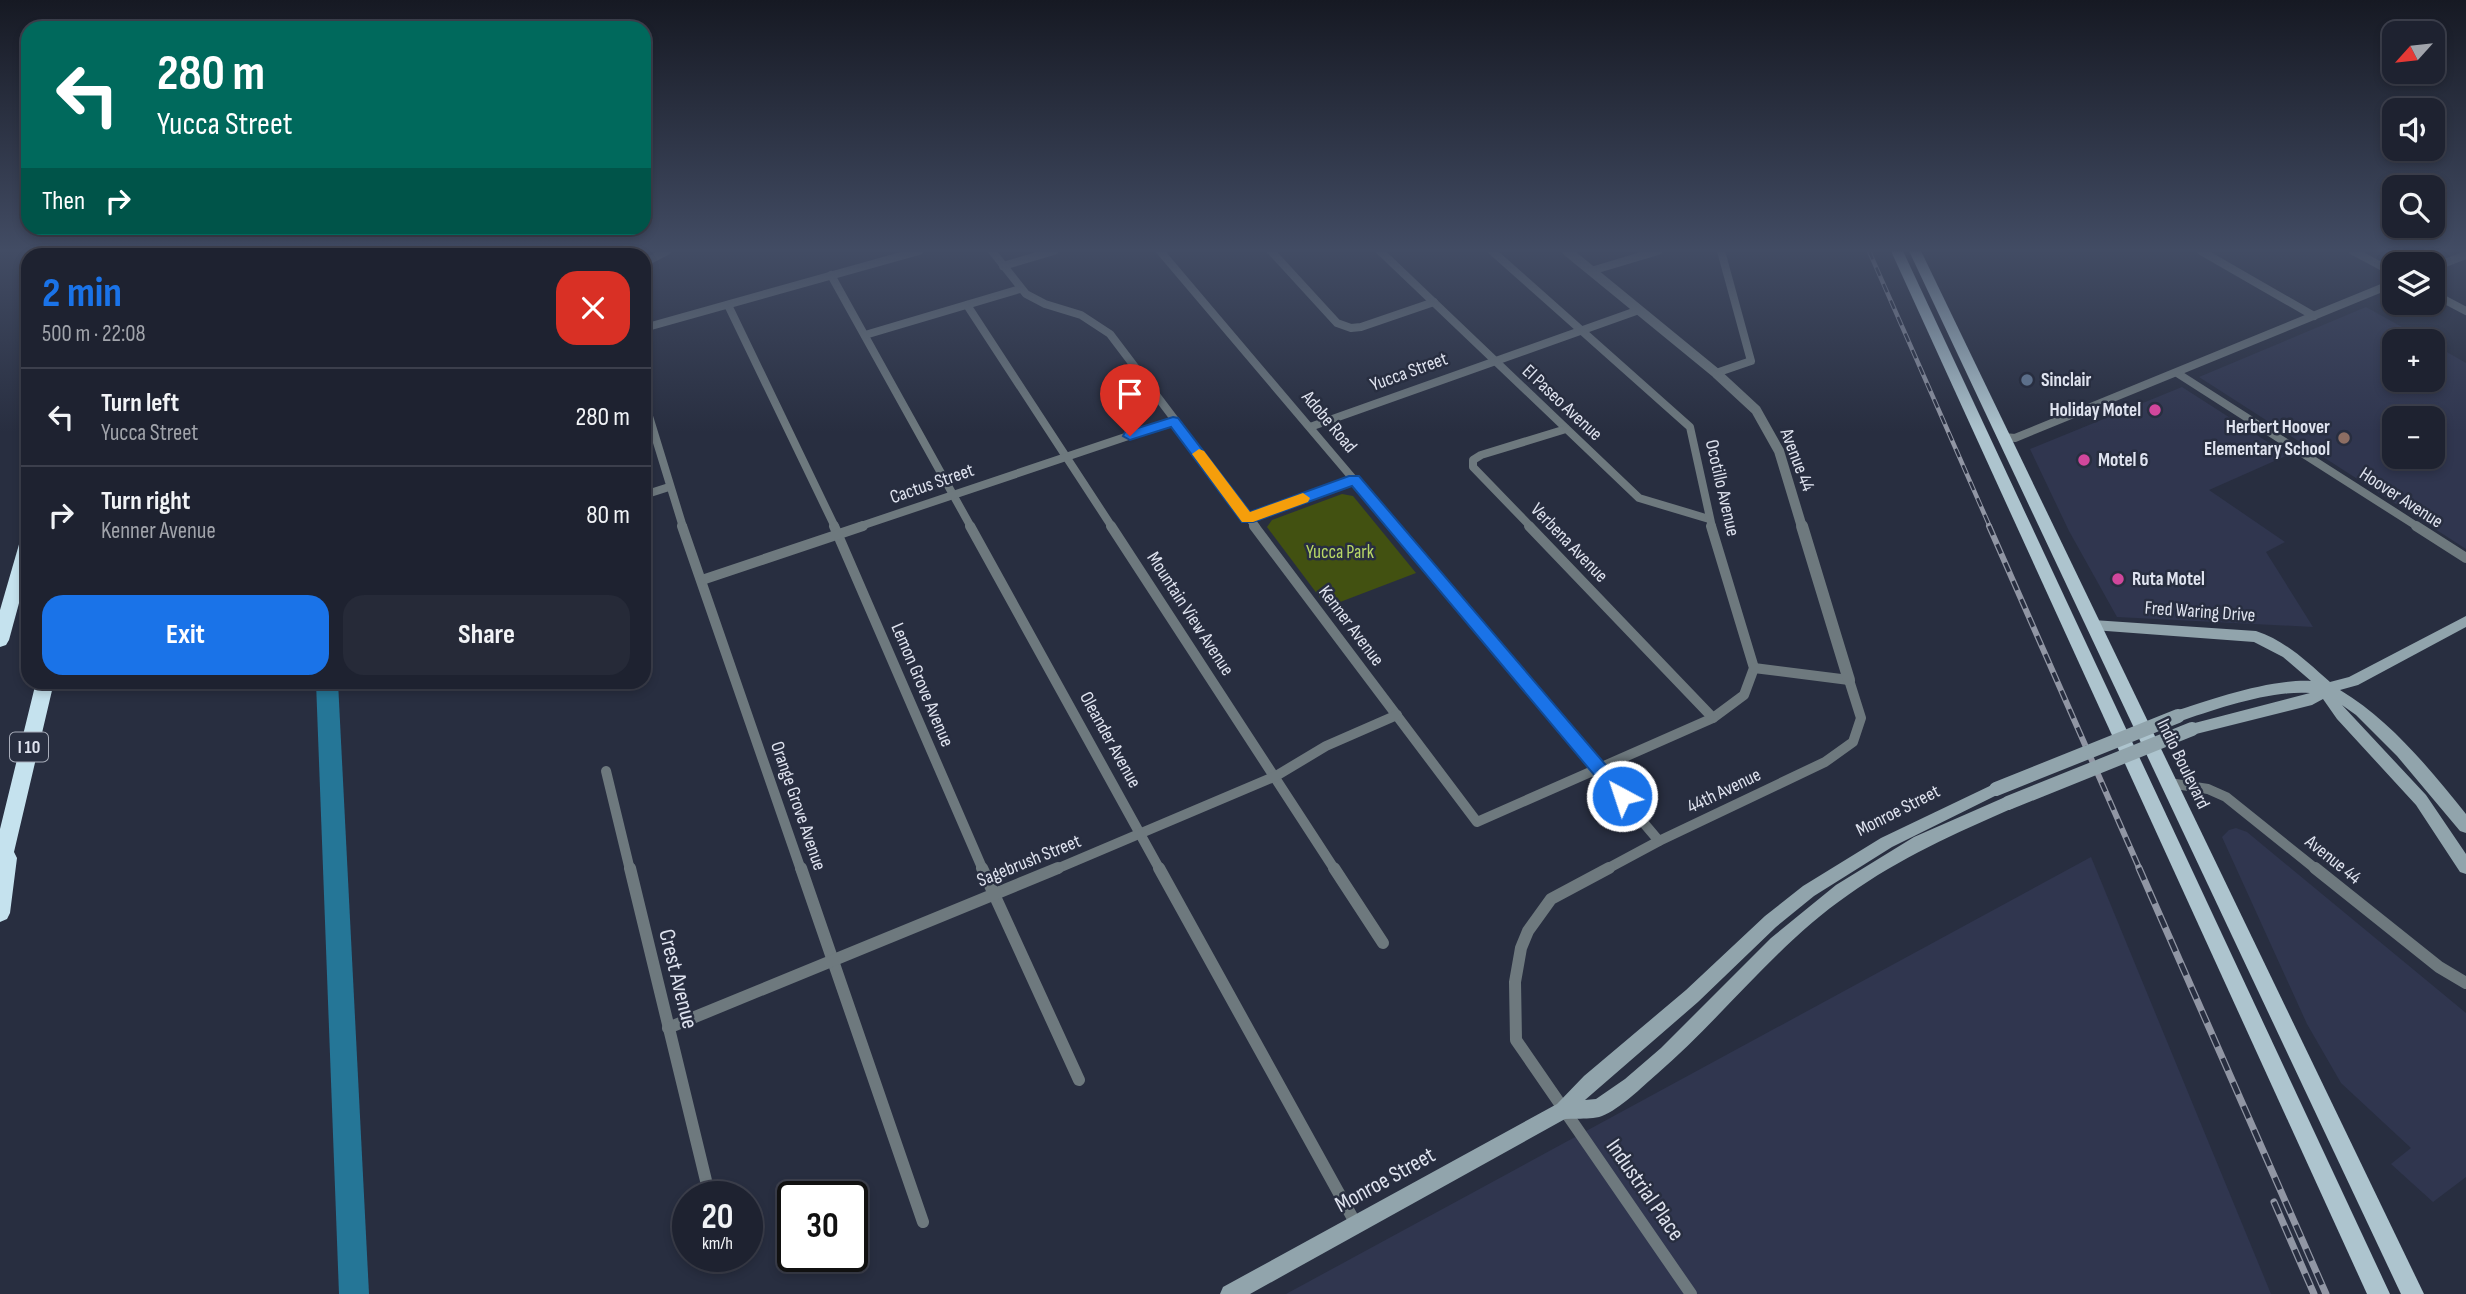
<!DOCTYPE html>
<html lang="en">
<head>
<meta charset="utf-8">
<style>
	:root { --surface:#1e2230; --page:#262a38; --text:#f1f3f6; --muted:#a1a4ab; --line:#3c3f4c; --accent:#1a73e8 }
	body { margin:0; font-family:"Sofia Sans Condensed",sans-serif; background:var(--page); color:var(--text); height:100vh; display:flex; flex-direction:column; font-size:26px; white-space:nowrap }
	* { box-sizing:border-box; margin:0 }
	p { font-size:23px; color:var(--muted) }
	.icon { flex:none; width:38px; height:38px; fill:none; stroke:currentColor; stroke-width:2; stroke-linecap:round; stroke-linejoin:round }
	.map { position:relative; flex:1; overflow:hidden }
	.details { position:absolute; left:21px; top:248px; width:630px; height:441px; display:flex; flex-direction:column; background:var(--surface); border-radius:21px; box-shadow:0 4px 10px #0003,0 0 0 2px var(--line) }
	.details>* { flex:none }
	.top-card { position:absolute; left:21px; top:21px; width:630px; height:214px; border-radius:21px; box-shadow:0 4px 10px #0003,0 0 0 2px var(--line); background:#00695c; color:#fff; overflow:hidden }
	.needle { width:46px; rotate:243deg }
	.tools { position:absolute; left:2382px; top:21px; display:grid; gap:14px }
	.tools a { display:grid; place-items:center; width:63px; height:63px; border-radius:14px; background:var(--surface); box-shadow:0 4px 10px #0003,0 0 0 2px var(--line); font-size:35px }
	.speed { position:absolute; left:672px; top:1181px; display:flex; gap:14px; font-size:35px; font-weight:700; text-align:center }
	.speed>* { display:grid; place-content:center; width:91px; height:91px; border-radius:50%; background:var(--surface); box-shadow:0 4px 10px #0003,0 0 0 2px var(--line); line-height:1 }
	.speed small { font-size:18px; font-weight:400 }
	.speed .limit { border:4px solid #111; border-radius:10px; background:#fff; color:#111 }
	.pin { position:absolute; display:grid; place-items:center; width:60px; height:60px; color:#fff; margin:-72px -30px; border-radius:50% 50% 50% 0; rotate:-45deg; box-shadow:0 0 7px #0007 }
	.pin .icon { rotate:45deg }
	.me { position:absolute; width:77px; margin:-38px; rotate:320deg; stroke-linejoin:round; filter:drop-shadow(0 0 5px #0008) }
	.turn { display:flex; align-items:center; gap:24px; height:147px; padding:0 21px; font-size:32px }
	.turn .icon { width:91px; height:91px; stroke-width:2.5 }
	.turn b { display:block; font-size:49px; line-height:60px }
	.then { display:flex; align-items:center; height:66px; padding:0 21px; background:#0003; gap:14px; font-size:26px }
	.round { display:grid; place-items:center; flex:none; width:74px; height:74px; border-radius:21px; background:var(--page) }
	.headline { display:flex; align-items:center; justify-content:space-between; height:119px; padding:0 21px }
	h1 { font-size:42px; font-weight:700; line-height:52px; color:var(--accent) }
	.primary-button { display:flex; gap:14px; margin-top:auto; padding:14px 21px }
	.primary-button a { flex:1; height:80px; border-radius:21px; background:var(--accent); color:#fff; font-size:28px; font-weight:700; line-height:80px; text-align:center }
	.primary-button a+a { background:var(--page); color:var(--text) }
	ul { padding:0; list-style:none }
	li { display:flex; align-items:center; gap:21px; height:98px; padding:0 21px; border-top:2px solid var(--line) }
	li div { flex:1 }
	li b { display:block; font-size:26px }
	li em { font-style:normal }
	.map>svg:first-child { display:block }
	.built { fill:#30364f; fill-rule:evenodd }
	.green { fill:#425111 }
	.lines { fill:none; stroke-linecap:round; stroke-linejoin:round }
	.river { fill:#257697; fill-rule:evenodd }
	.minor-far2 { stroke:#6e797e; stroke-width:8 }
	.minor-far1 { stroke:#6e797e; stroke-width:10 }
	.minor { stroke:#6e797e; stroke-width:12 }
	.tertiary-far1 { stroke:#6e797e; stroke-width:10 }
	.tertiary { stroke:#6e797e; stroke-width:12 }
	.secondary { fill:#91a4ac; fill-rule:evenodd }
	.primary { fill:#adc4ce; fill-rule:evenodd }
	.motorway { fill:#c5e2ee; fill-rule:evenodd }
	.rail-far2-casing { stroke:#9196a4; stroke-width:4.5 }
	.rail-far1-casing { stroke:#9196a4; stroke-width:6 }
	.rail-casing { stroke:#9196a4; stroke-width:7 }
	.rail-far2 { stroke:#282e40; stroke-width:2.5; stroke-dasharray:9; stroke-linecap:butt }
	.rail-far1 { stroke:#282e40; stroke-width:3.5; stroke-dasharray:10; stroke-linecap:butt }
	.rail { stroke:#282e40; stroke-width:4.5; stroke-dasharray:13; stroke-linecap:butt }
	.secondary-bridge { stroke:#91a4ac; stroke-width:14 }
	.route { fill:#1a73e8; stroke:#114b97; stroke-width:2 }
	.slow { fill:#f59e0b }
	.service-dot { fill:#5c6f8a; stroke:#282e40; stroke-width:2.5 }
	.hotel-dot { fill:#d1479c; stroke:#282e40; stroke-width:2.5 }
	.education-dot { fill:#8d6e63; stroke:#282e40; stroke-width:2.5 }
	.labels { text-anchor:middle; dominant-baseline:central; stroke-width:5; stroke-linejoin:round; paint-order:stroke }
	.shield { fill:#282e40; stroke:#a8adba; stroke-width:2 }
	.shield-label { font-size:18px; font-weight:bold; fill:#dfe3ef }
	.street-label { font-size:19px; fill:#dfe3ef; stroke:#282e40 }
	.poi-label { font-size:19px; font-weight:bold; fill:#dfe3ef; stroke:#282e40; text-anchor:start }
	.park-label { font-size:19px; fill:#b8d766; stroke:#282e40 }
	.near-street-label { font-size:23px; fill:#dfe3ef; stroke:#282e40 }
</style>
</head>
<body>
<div class="map">
<svg width="2466" height="1294" viewBox="0 0 2466 1294">
	<rect width="100%" height="100%" fill="#282e40"/>
	<g class="built">
		<path d="M2366 307 2427 341H2394V380H2432L2433 344 2466 363V549L2199 377ZM2394 418H2432V457H2394Z"/>
		<path d="M2182 387 2288 455 2209 490 2285 542 2266 552 2313 627 2117 617 2069 531 2030 449Z"/>
		<path d="M2236 828 2247 832 2466 1013V1177L2433 1202 2391 1164 2411 1148 2341 1083 2307 1024 2222 837 2229 830Z"/>
		<path d="M2091 857 2271 1294H1286Z"/>
	</g>
	<path class="green" d="M1342 494 1353 496 1416 573 1327 607 1267 527 1272 520Z"/>
	<g class="lines">
		<g class="river">
			<rect x="300" y="251" width="16" height="5"/>
			<path d="M316 682H338L369 1294H339Z"/>
		</g>
		<g class="minor-far2">
			<path d="M486 251V256"/>
			<path d="M992 251 1026 294 1045 304 1081 315 1110 334 1256 527"/>
			<path d="M1160 251 1394 527"/>
			<path d="M1271 251 1337 323 1351 328 1361 327 1434 302"/>
			<path d="M1380 251 1639 498 1709 519"/>
			<path d="M1492 251 1690 427 1712 527"/>
			<path d="M2201 251 2314 316"/>
			<path d="M2353 251 2394 273"/>
			<path d="M644 263 667 251"/>
			<path d="M1003 266 1054 251"/>
			<path d="M2432 268 2466 255"/>
			<path d="M1591 271 1658 251"/>
			<path d="M831 275 971 527"/>
			<path d="M2432 293 2466 311"/>
			<path d="M728 305 835 527"/>
			<path d="M967 305 1112 527"/>
			<path d="M644 328 919 251"/>
			<path d="M865 335 1020 289"/>
			<path d="M1716 373 1751 361 1721 251"/>
			<path d="M2177 373 2418 527"/>
			<path d="M644 400 683 527"/>
			<path d="M1310 427 1639 310"/>
			<path d="M2004 437 2015 438 2394 283"/>
			<path d="M644 495 669 487"/>
			<path d="M1248 518 1354 479"/>
			<path d="M858 527 1173 421"/>
			<path d="M1531 527 1473 467V460L1481 455 1566 429"/>
		</g>
		<g class="minor-far1">
			<path d="M682 526 801 870"/>
			<path d="M834 526 983 870"/>
			<path d="M970 526 1160 870"/>
			<path d="M1111 526 1335 870"/>
			<path d="M1254 526 1477 822 1713 718 1744 695 1754 668 1711 526"/>
			<path d="M1392 526 1659 841"/>
			<path d="M1529 526 1713 718"/>
			<path d="M2416 526 2466 558"/>
			<path d="M702 580 863 526"/>
			<path d="M606 771 630 870"/>
			<path d="M2169 783 2208 789 2226 797 2317 870"/>
			<path d="M1054 870 1276 776 1326 746 1397 715"/>
			<path d="M1605 870 1659 841 1825 762 1853 742 1861 718 1849 680 1754 668"/>
		</g>
		<g class="minor">
			<path d="M630 868 710 1197"/>
			<path d="M801 868 923 1222"/>
			<path d="M982 868 1079 1080"/>
			<path d="M1159 868 1356 1224"/>
			<path d="M1334 868 1383 943"/>
			<path d="M1609 868 1551 899 1528 931 1521 948 1515 982 1516 1040 1691 1294"/>
			<path d="M2315 868 2439 967 2466 983"/>
			<path d="M668 1028 1058 868"/>
		</g>
		<path class="tertiary-far1" d="M1567 251 1716 373 1756 410 1779 451 1802 527"/>
		<path class="tertiary" d="M1802 526 1849 680"/>
		<g class="secondary">
			<path d="M2466 616V627L2358 685 2340 690C2390 720 2430 769 2466 814V833L2460 831 2397 756 2356 715 2342 705 2426 795 2466 854V874L2460 872 2416 805 2337 719 2323 699 2312 705 2192 735 2187 733 2185 729 2187 725 2310 693C2271 690 2216 709 2178 722L2173 720 2171 716 2173 712C2212 699 2270 679 2311 681L2283 657 2254 642 2093 630 2086 625 2093 620 2256 631C2286 641 2306 661 2330 682L2349 677Z"/>
			<path d="M1996 783 2001 785 2004 789 2001 793 1892 847 1814 896 1776 927 1698 1002 1585 1100 1596 1099 1625 1079 1661 1048 1771 938 1836 885 1914 837 2003 798 2008 797 2013 798 2016 803 2013 808C1956 833 1900 858 1848 895 1776 945 1723 1017 1657 1074 1642 1087 1620 1109 1602 1116 1591 1120 1576 1118 1565 1119L1250 1294H1220L1223 1287 1557 1104 1584 1076 1686 990 1765 916 1803 886 1881 838Z"/>
		</g>
		<g class="primary">
			<path d="M1891 251H1903L2390 1294H2367Z"/>
			<path d="M1909 251H1921L2424 1294H2401Z"/>
		</g>
		<g class="motorway">
			<path d="M104 251H117L116 256H103Z"/>
			<path d="M148 251H160V256H147Z"/>
			<path d="M28 535V570L9 640 6 645 0 647V610L20 541Z"/>
			<path d="M36 682H54L14 852 17 858 10 913 7 919 0 922V829Z"/>
		</g>
		<defs>
			<path id="rail-far2" d="M1869 251 1990 527"/>
			<path id="rail-far1" d="M1989 526 2140 870"/>
			<g id="rail">
				<path d="M2139 868 2326 1294"/>
				<path d="M2274 1202 2314 1294"/>
			</g>
		</defs>
		<use href="#rail-far2" class="rail-far2-casing"/>
		<use href="#rail-far1" class="rail-far1-casing"/>
		<use href="#rail" class="rail-casing"/>
		<use href="#rail-far2" class="rail-far2"/>
		<use href="#rail-far1" class="rail-far1"/>
		<use href="#rail" class="rail"/>
		<g class="secondary-bridge">
			<path d="M1996 789 2178 716"/>
			<path d="M2008 803 2192 729"/>
		</g>
	</g>
	<linearGradient id="sky" x2="0" y2="1"><stop stop-color="#161923"/><stop offset="0.58" stop-color="#424c64"/><stop offset="1" stop-color="#424c64" stop-opacity="0"/></linearGradient>
	<rect width="2466" height="432" fill="url(#sky)"/>
	<path class="route" d="M1173 417 1178 418 1250 512 1349 476H1359L1628 791 1631 796 1628 801 1622 803 1616 801 1352 486 1253 522H1242L1171 427 1130 440 1123 436 1125 432Z"/>
	<path class="slow" d="M1199 449 1204 451 1250 512 1303 493 1310 498 1308 502 1253 522H1242L1192 454Z"/>
	<circle class="service-dot" cx="2027" cy="380" r="7"/>
	<g class="hotel-dot">
		<circle cx="2155" cy="410" r="7"/>
		<circle cx="2084" cy="460" r="7"/>
		<circle cx="2118" cy="579" r="7"/>
	</g>
	<circle class="education-dot" cx="2344" cy="438" r="7"/>
	<g class="labels">
		<rect class="shield" x="10" y="732.5" width="38" height="29" rx="5"/>
		<g class="shield-label">
			<text x="29" y="747">I 10</text>
		</g>
		<g class="street-label">
			<text transform="translate(1409 372) rotate(-20)">Yucca Street</text>
			<text transform="translate(1562 403) rotate(43)">El Paseo Avenue</text>
			<text transform="translate(1329 422) rotate(50)">Adobe Road</text>
			<text transform="translate(1797 460) rotate(69)">Avenue 44</text>
			<text transform="translate(932 484) rotate(-19)">Cactus Street</text>
			<text transform="translate(1722 488) rotate(77)">Ocotillo Avenue</text>
			<text transform="translate(2401 498) rotate(33)">Hoover Avenue</text>
			<text transform="translate(1569 543) rotate(46)">Verbena Avenue</text>
			<text transform="translate(2200 612) rotate(4)">Fred Waring Drive</text>
			<text transform="translate(1190 614) rotate(57)">Mountain View Avenue</text>
			<text transform="translate(1351 626) rotate(53)">Kenner Avenue</text>
			<text transform="translate(922 685) rotate(67)">Lemon Grove Avenue</text>
			<text transform="translate(1110 740) rotate(61)">Oleander Avenue</text>
			<text transform="translate(2183 764) rotate(64)">Indio Boulevard</text>
			<text transform="translate(1724 791) rotate(-26)">44th Avenue</text>
			<text transform="translate(798 806) rotate(71)">Orange Grove Avenue</text>
			<text transform="translate(1898 811) rotate(-27)">Monroe Street</text>
			<text transform="translate(2333 860) rotate(39)">Avenue 44</text>
			<text transform="translate(1029 861) rotate(-22)">Sagebrush Street</text>
		</g>
		<g class="poi-label">
			<text x="2041" y="380">Sinclair</text>
			<text x="2141" y="410" text-anchor="end">Holiday Motel</text>
			<text x="2330" y="427" text-anchor="end">Herbert Hoover<tspan x="2330" dy="22">Elementary School</tspan></text>
			<text x="2098" y="460">Motel 6</text>
			<text x="2132" y="579">Ruta Motel</text>
		</g>
		<g class="park-label">
			<text x="1340" y="552">Yucca Park</text>
		</g>
		<g class="near-street-label">
			<text transform="translate(678 979) rotate(76)">Crest Avenue</text>
			<text transform="translate(1385 1180) rotate(-29)">Monroe Street</text>
			<text transform="translate(1645 1190) rotate(55)">Industrial Place</text>
		</g>
	</g>
</svg>
<div class="tools">
<a><svg class="needle" viewBox="-14 -14 28 28"><path d="M0-13l5 13h-10z" fill="#e53935"/><path d="M0 13l5-13h-10z" fill="#a1a4ab"/></svg></a>
<a><svg class="icon" aria-label="sound" viewBox="0 0 24 24"><path d="M4 9h4l5-4v14l-5-4H4zM17 9q2 3 0 6"/></svg></a>
<a><svg class="icon" aria-label="search" viewBox="0 0 24 24"><circle cx="10" cy="10" r="6"/><path d="M15 15l6 6"/></svg></a>
<a><svg class="icon" aria-label="layers" viewBox="0 0 24 24"><path d="M12 4l9 5-9 5-9-5zM3 14l9 5 9-5"/></svg></a>
<a>+</a>
<a>−</a>
</div>
<div class="speed"><div>20<small>km/h</small></div><div class="limit">30</div></div>
<div class="pin" style="left:1130px;top:436px;background:#d93025"><svg class="icon" aria-label="arrive" viewBox="0 0 24 24"><path d="M6 21V4h12l-3 4 3 4H6"/></svg></div>
<svg class="me" style="left:1622px;top:796px" viewBox="-20 -20 40 40"><circle r="17" fill="#1a73e8" stroke="#fff" stroke-width="3"/><path d="M0-11L8 9 0 5-8 9z" fill="#fff"/></svg>
<div class="top-card">
<div class="turn"><svg class="icon" aria-label="left" viewBox="0 0 24 24"><path d="M17 20v-9H6M10 6l-5 5 5 5"/></svg><div><b>280 m</b>Yucca Street</div></div>
<div class="then">Then<svg class="icon" aria-label="right" viewBox="0 0 24 24"><path d="M7 20v-9h11M14 6l5 5-5 5"/></svg></div>
</div>
<section class="details">
<div class="headline"><div><h1>2 min</h1><p>500 m · 22:08</p></div><a class="round" style="background:#d93025;color:#fff"><svg class="icon" aria-label="close" viewBox="0 0 24 24"><path d="M6 6l12 12M18 6L6 18"/></svg></a></div>
<ul>
<li><svg class="icon" aria-label="left" viewBox="0 0 24 24"><path d="M17 20v-9H6M10 6l-5 5 5 5"/></svg><div><b>Turn left</b><p>Yucca Street</p></div><em>280 m</em></li>
<li><svg class="icon" aria-label="right" viewBox="0 0 24 24"><path d="M7 20v-9h11M14 6l5 5-5 5"/></svg><div><b>Turn right</b><p>Kenner Avenue</p></div><em>80 m</em></li>
</ul>
<div class="primary-button"><a>Exit</a><a>Share</a></div>
</section>
</div>
</body>
</html>
